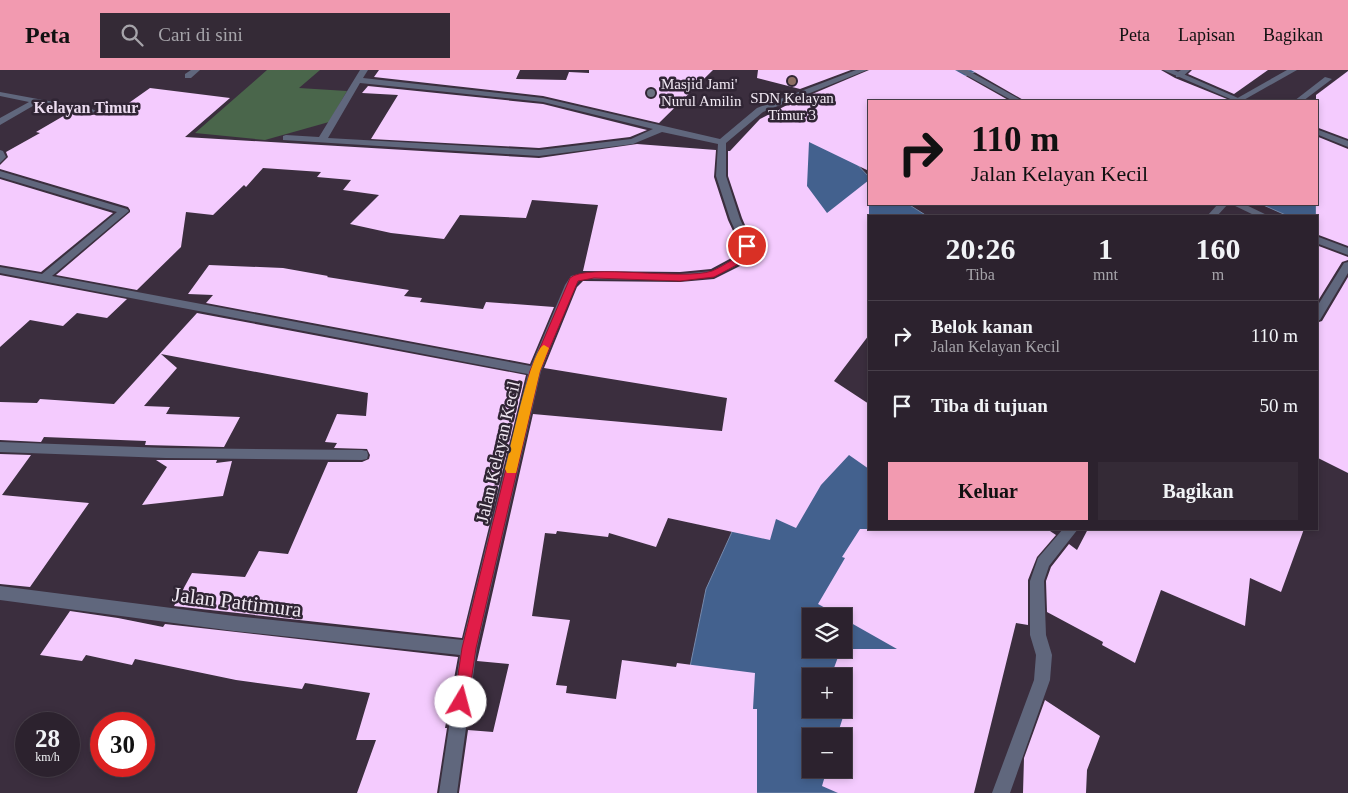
<!DOCTYPE html>
<html lang="id">
<head>
<meta charset="utf-8">
<style>
	:root { --surface:#2c222e; --page:#342a36; --text:#f1f3f6; --muted:#a6a4aa; --line:#483f4a; --accent:#f29ab0 }
	body { margin:0; font-family:"Times New Roman",serif; background:var(--page); color:var(--text); height:100vh; display:flex; flex-direction:column; font-size:19px; white-space:nowrap }
	* { box-sizing:border-box; margin:0 }
	p { font-size:16px; color:var(--muted) }
	.icon { flex:none; width:28px; height:28px; fill:none; stroke:currentColor; stroke-width:2; stroke-linecap:round; stroke-linejoin:round }
	.map { position:relative; flex:1; overflow:hidden }
	.details { position:absolute; left:868px; top:145px; width:450px; height:315px; display:flex; flex-direction:column; background:var(--surface); border-radius:0px; box-shadow:0 2px 8px #0003,0 0 0 1px var(--line) }
	.details>* { flex:none }
	.banner { position:absolute; left:868px; top:30px; width:450px; height:105px; border-radius:0px; box-shadow:0 2px 8px #0003,0 0 0 1px var(--line); background:#f29ab0; color:#111; overflow:hidden }
	.fabs { position:absolute; left:802px; top:538px; display:grid; gap:10px }
	.fabs a { display:grid; place-items:center; width:50px; height:50px; border-radius:0px; background:var(--surface); box-shadow:0 2px 8px #0003,0 0 0 1px var(--line); font-size:25px }
	.speed { position:absolute; left:15px; top:642px; display:flex; gap:10px; font-size:25px; font-weight:700; text-align:center }
	.speed>* { display:grid; place-content:center; width:65px; height:65px; border-radius:50%; background:var(--surface); box-shadow:0 2px 8px #0003,0 0 0 1px var(--line); line-height:1 }
	.speed small { font-size:12px; font-weight:400 }
	.speed .limit { border:8px solid #d22; background:#fff; color:#111 }
	.pin { position:absolute; display:grid; place-items:center; width:42px; height:42px; color:#fff; margin:-21px; border:2px solid #fff; border-radius:50%; box-shadow:0 1px 5px #0007 }
	.me { position:absolute; width:55px; margin:-28px; rotate:8deg; stroke-linejoin:round; filter:drop-shadow(0 0 4px #0008) }
	.turn { display:flex; align-items:center; gap:18px; height:105px; padding:0 20px; font-size:22px }
	.turn .icon { width:65px; height:65px; stroke-width:2.5 }
	.turn b { display:block; font-size:35px; line-height:42px }
	.eta { display:flex; justify-content:space-evenly; align-items:center; height:85px; text-align:center }
	.eta b { font-size:30px; font-weight:600; line-height:35px }
	.primary-button { display:flex; gap:10px; margin-top:auto; padding:10px 20px }
	.primary-button a { flex:1; height:58px; border-radius:0px; background:var(--accent); color:#111; font-size:20px; font-weight:600; line-height:58px; text-align:center }
	.primary-button a+a { background:var(--page); color:var(--text) }
	ul { padding:0; list-style:none }
	li { display:flex; align-items:center; gap:15px; height:70px; padding:0 20px; border-top:1px solid var(--line) }
	li div { flex:1 }
	li b { display:block; font-size:19px }
	li em { font-style:normal }
	header { display:flex; align-items:center; gap:30px; box-sizing:border-box; height:70px; padding:0 25px; background:var(--accent); color:#111 }
	header strong { font-size:24px }
	nav { display:flex; gap:28px; margin-inline-start:auto; font-size:18px }
	.search { width:350px; height:45px; background:var(--page); display:flex; align-items:center; gap:12px; box-sizing:border-box; padding:0 18px; border-radius:0px; color:var(--muted); font-size:19px }
	.map>svg:first-child { display:block }
	.green { fill:#4a664b }
	.water { fill:#43618e; stroke:#778aac; fill-rule:evenodd }
	.building { fill:#f4cbfe }
	.lines { fill:none; stroke-linecap:round; stroke-linejoin:round }
	.service { fill:#60677d; fill-rule:evenodd }
	.minor { fill:#60677d; fill-rule:evenodd }
	.tertiary { fill:#60677d; fill-rule:evenodd }
	.route { fill:#e11d48; stroke:#92132f }
	.slow { fill:#f59e0b }
	.education-dot { fill:#8d6e63; stroke:#302534; stroke-width:2 }
	.worship-dot { fill:#6b7280; stroke:#302534; stroke-width:2 }
	.labels { text-anchor:middle; dominant-baseline:central; stroke-width:5; stroke-linejoin:round; paint-order:stroke }
	.far-poi-label { font-size:15px; fill:#f0e8f2; stroke:#302534; text-anchor:start }
	.far-quarter-label { font-size:16px; font-weight:bold; fill:#ecdcf0; stroke:#302534 }
	.street-label { font-size:18px; fill:#f0e8f2; stroke:#302534 }
	.near-street-label { font-size:21px; fill:#f0e8f2; stroke:#302534 }
</style>
</head>
<body>
<header>
<strong>Peta</strong>
<div class="search"><svg class="icon" aria-label="search" viewBox="0 0 24 24"><circle cx="10" cy="10" r="6"/><path d="M15 15l6 6"/></svg>Cari di sini</div>
<nav><a>Peta</a><a>Lapisan</a><a>Bagikan</a></nav>
</header>
<div class="map">
<svg width="1348" height="723" viewBox="0 0 1348 723">
	<rect width="100%" height="100%" fill="#3b2e3e"/>
	<path class="green" d="M267 0H320L299 18 347 21 329 52 265 70 195 63Z"/>
	<g class="water">
		<path d="M898 0H1143L1223 31H1047L984 1C961 0 949 23 931 30 922 34 881 31 869 31L855 92 869 107V134H908L927 146H869L822 168 780 79Z"/>
		<path d="M1261 134H1316V146H1288Z"/>
		<path d="M869 341V459H973L927 582 929 723H664L706 519 756 409ZM811 546H844V579H811ZM811 606H844V639H811ZM811 666H844V699H811Z"/>
	</g>
	<g class="building">
		<path d="M379 0H520L516 9 566 10 569 2 589 3V0H713L659 53 543 26 374 7Z"/>
		<path d="M758 0H851L800 19 757 8Z"/>
		<path d="M869 0H955L1010 31H869V101L809 72 807 116 827 143 869 110V265L834 311 869 334V399L849 385 821 415 796 458 776 449 770 470 668 448 656 477 609 463 608 467 557 461 556 464 545 463 532 546 570 550 556 615 567 616 566 623 616 629 622 590 676 597 677 593 755 603 753 639H757V723H459L468 660 493 662 509 594 477 591 533 344 722 361 727 328 544 298 577 217 583 211 680 212 714 209 748 192 754 183V176L742 148 728 106V81H730L760 49 791 33Z"/>
		<path d="M971 0H1161L1175 8 1227 29 1224 31H1025Z"/>
		<path d="M1192 0H1268L1234 24 1188 4Z"/>
		<path d="M1348 1V69L1316 57V25Z"/>
		<path d="M368 16 543 34 647 60 630 67 539 78 371 69 398 25 362 23Z"/>
		<path d="M150 18 230 28 185 67 539 88 637 74 716 80 714 107 728 150 740 176 737 185 711 199 680 202 583 201 598 135 532 130 526 148 460 145 444 169 391 163 350 154 379 125 343 120 351 110 317 107 321 102 263 98 246 117 244 115 213 145 186 142 181 177 137 220 56 205 130 142V140L128 137 0 99V95L8 87 6 82 40 63 36 62 72 41 92 45 100 44 107 40 116 42Z"/>
		<path d="M1316 66 1348 79V176L1316 164Z"/>
		<path d="M0 109 113 143 41 202 0 195Z"/>
		<path d="M1316 175 1348 187V190L1342 192 1316 234Z"/>
		<path d="M209 195 283 198 328 206 327 207 409 220 404 226 422 228 420 232 483 239 486 232 554 237 530 294 206 233 213 225 188 224Z"/>
		<path d="M0 205 127 229 107 248 77 243 63 256 30 250 0 277Z"/>
		<path d="M1348 207V403L1316 387V253L1322 251Z"/>
		<path d="M197 243 526 305 462 568 174 536 192 503 245 507 259 481 288 484 328 392H362L369 389 370 385 367 379 334 378 337 373 325 372 337 344 366 346 368 323 161 284 177 298 144 336 170 337 166 344 240 347 224 377 145 375 146 371 44 367 41 372 0 370V332L37 333 40 329 114 334Z"/>
		<path d="M0 384 31 385 2 425 89 433 30 517 0 514Z"/>
		<path d="M156 390H217L216 393 232 391 223 426 142 435 167 397Z"/>
		<path d="M860 459H1047L1056 465 1037 487 1028 510V555L1016 553 974 723H838L822 716 827 699H844V666H837L843 647 824 639H844V606H831L841 579H897L844 549V546H840L818 534 845 488 842 487Z"/>
		<path d="M1088 459H1304L1281 522 1250 508 1245 556 1161 520 1135 593 1102 575 1103 572 1047 542 1046 511 1051 497 1069 474 1077 480Z"/>
		<path d="M70 541 118 548 163 557 165 554 458 587 445 658H447L437 723H357L376 670H356L370 623 305 613 302 619 236 610 135 589 132 595 86 585 82 591 40 585Z"/>
		<path d="M1045 630 1100 666 1087 700 1086 723H1023L1024 688Z"/>
	</g>
	<g class="lines">
		<g class="service">
			<path d="M1287 0H1297L1242 31 1234 30Z"/>
			<path d="M1325 7 1332 9 1303 31H1294Z"/>
			<path d="M1218 134H1228L1217 146H1207Z"/>
			<path d="M1348 192V203L1320 250 1316 251V238L1344 193Z"/>
		</g>
		<g class="minor">
			<path d="M191 0H200L191 8H185V4Z"/>
			<path d="M360 0H368L363 8 543 28 720 69 757 38 856 0H867L763 42 726 73V106L740 149 752 176V182L747 190 714 207 680 210 583 209 579 211 575 216 541 301 477 578 457 723H439L460 585 234 561 0 530V516L234 546 463 570 528 304 0 203V197L42 204 117 142 0 107V101L127 139 129 141 52 206 531 296 565 215 571 206 583 203 680 204 712 201 739 186 742 176 730 149 716 106 718 74 662 62 633 74 539 86 283 70V66L286 65 319 67ZM360 13 543 32 653 59 631 69 539 80 328 68Z"/>
			<path d="M1181 0H1190L1182 7H1176V3Z"/>
			<path d="M0 22 92 39 96 41 92 43 38 33 0 55V48L29 32 0 26Z"/>
			<path d="M0 80 3 81 6 87 0 93Z"/>
			<path d="M0 372 166 378 362 380 367 381 368 385 367 389 362 390 166 388 0 382Z"/>
			<path d="M1063 459H1078L1049 496 1044 511 1046 565 1052 585 1050 610 1010 723H992L1034 610 1036 585 1030 565V511L1038 488Z"/>
		</g>
		<g class="tertiary">
			<path d="M957 0H967L1023 31H1013Z"/>
			<path d="M1163 0H1174L1245 31H1235Z"/>
			<path d="M1316 59 1348 71V77L1316 64Z"/>
			<path d="M1231 134H1244L1269 146H1256Z"/>
			<path d="M1316 166 1348 178V185L1316 173Z"/>
		</g>
	</g>
	<path class="route" d="M747 173 752 176 751 182 746 190 714 207 680 211 594 208 578 211 540 301 476 578 468 632 466 638 461 640 456 638 454 632 462 578 530 301 570 208C586 193 683 211 712 201 722 197 731 190 740 186L743 176Z"/>
	<path class="slow" d="M544 275 549 278 540 301 517 399 516 403H507L505 399C510 381 531 279 544 275Z"/>
	<circle class="education-dot" cx="792" cy="11" r="5"/>
	<circle class="worship-dot" cx="651" cy="23" r="5"/>
	<g class="labels">
		<g class="far-poi-label">
			<text x="661" y="14">Masjid Jami'<tspan x="661" dy="17">Nurul Amilin</tspan></text>
			<text x="792" y="28" text-anchor="middle">SDN Kelayan<tspan x="792" dy="17">Timur 3</tspan></text>
		</g>
		<g class="far-quarter-label">
			<text x="86" y="37">Kelayan Timur</text>
		</g>
		<g class="street-label">
			<text transform="translate(498 382) rotate(-77)">Jalan Kelayan Kecil</text>
		</g>
		<g class="near-street-label">
			<text transform="translate(237 532) rotate(7)">Jalan Pattimura</text>
		</g>
	</g>
</svg>
<div class="fabs">
<a><svg class="icon" aria-label="layers" viewBox="0 0 24 24"><path d="M12 4l9 5-9 5-9-5zM3 14l9 5 9-5"/></svg></a>
<a>+</a>
<a>−</a>
</div>
<div class="speed"><div>28<small>km/h</small></div><div class="limit">30</div></div>
<div class="pin" style="left:747px;top:176px;background:#d93025"><svg class="icon" aria-label="arrive" viewBox="0 0 24 24"><path d="M6 21V4h12l-3 4 3 4H6"/></svg></div>
<svg class="me" style="left:461px;top:632px" viewBox="-20 -20 40 40"><circle r="19" fill="#fff"/><path d="M0-13L10 11 0 6-10 11z" fill="#e11d48"/></svg>
<div class="banner">
<div class="turn"><svg class="icon" aria-label="right" viewBox="0 0 24 24"><path d="M7 20v-9h11M14 6l5 5-5 5"/></svg><div><b>110 m</b>Jalan Kelayan Kecil</div></div>
</div>
<section class="details">
<div class="eta">
<div><b>20:26</b><p>Tiba</p></div>
<div><b>1</b><p>mnt</p></div>
<div><b>160</b><p>m</p></div>
</div>
<ul>
<li><svg class="icon" aria-label="right" viewBox="0 0 24 24"><path d="M7 20v-9h11M14 6l5 5-5 5"/></svg><div><b>Belok kanan</b><p>Jalan Kelayan Kecil</p></div><em>110 m</em></li>
<li><svg class="icon" aria-label="arrive" viewBox="0 0 24 24"><path d="M6 21V4h12l-3 4 3 4H6"/></svg><div><b>Tiba di tujuan</b></div><em>50 m</em></li>
</ul>
<div class="primary-button"><a>Keluar</a><a>Bagikan</a></div>
</section>
</div>
</body>
</html>
